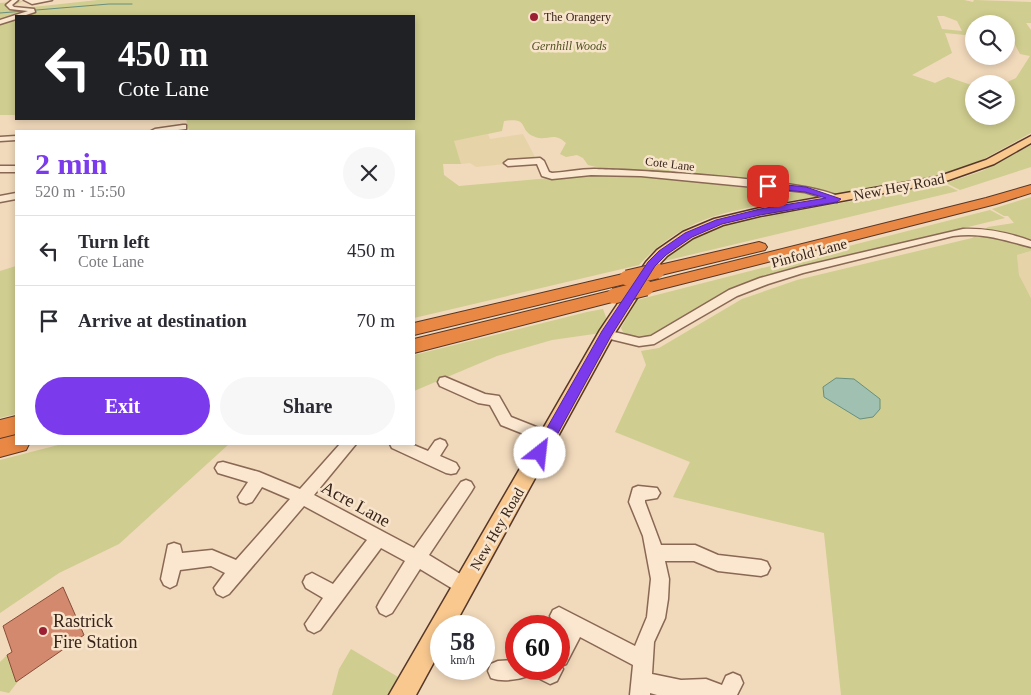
<!DOCTYPE html>
<html lang="en">
<head>
<meta charset="utf-8">
<style>
	:root { --surface:#fff; --page:#f7f7f7; --text:#2b2b33; --muted:#7c7c81; --line:#e1e1e2; --accent:#7c3aed }
	body { margin:0; font-family:Georgia,serif; background:var(--page); color:var(--text); height:100vh; display:flex; flex-direction:column; font-size:19px; white-space:nowrap }
	* { box-sizing:border-box; margin:0 }
	p { font-size:16px; color:var(--muted) }
	.icon { flex:none; width:28px; height:28px; fill:none; stroke:currentColor; stroke-width:2; stroke-linecap:round; stroke-linejoin:round }
	.map { position:relative; flex:1; overflow:hidden }
	.drawer { position:absolute; left:15px; top:130px; width:400px; height:315px; display:flex; flex-direction:column; background:var(--surface); border-radius:0px; box-shadow:0 2px 8px #0003 }
	.drawer>* { flex:none }
	.guide { position:absolute; left:15px; top:15px; width:400px; height:105px; border-radius:0px; box-shadow:0 2px 8px #0003; background:#202124; color:#fff; overflow:hidden }
	.tools { position:absolute; left:965px; top:15px; display:grid; gap:10px }
	.tools a { display:grid; place-items:center; width:50px; height:50px; border-radius:50%; background:var(--surface); box-shadow:0 2px 8px #0003; font-size:25px }
	.speed { position:absolute; left:430px; top:615px; display:flex; gap:10px; font-size:25px; font-weight:700; text-align:center }
	.speed>* { display:grid; place-content:center; width:65px; height:65px; border-radius:50%; background:var(--surface); box-shadow:0 2px 8px #0003; line-height:1 }
	.speed small { font-size:12px; font-weight:400 }
	.speed .limit { border:8px solid #d22; background:#fff; color:#111 }
	.pin { position:absolute; display:grid; place-items:center; width:42px; height:42px; color:#fff; margin:-21px; border-radius:10px; box-shadow:0 2px 8px #0006 }
	.me { position:absolute; width:55px; margin:-28px; rotate:29deg; stroke-linejoin:round; filter:drop-shadow(0 0 4px #0008) }
	.turn { display:flex; align-items:center; gap:18px; height:105px; padding:0 20px; font-size:22px }
	.turn .icon { width:65px; height:65px; stroke-width:2.5 }
	.turn b { display:block; font-size:35px; line-height:42px }
	.round { display:grid; place-items:center; flex:none; width:52px; height:52px; border-radius:26px; background:var(--page) }
	.head { display:flex; align-items:center; justify-content:space-between; height:85px; padding:0 20px }
	h1 { font-size:30px; font-weight:700; line-height:38px; color:var(--accent) }
	.cta { display:flex; gap:10px; margin-top:auto; padding:10px 20px }
	.cta a { flex:1; height:58px; border-radius:30px; background:var(--accent); color:#fff; font-size:20px; font-weight:700; line-height:58px; text-align:center }
	.cta a+a { background:var(--page); color:var(--text) }
	ul { padding:0; list-style:none }
	li { display:flex; align-items:center; gap:15px; height:70px; padding:0 20px; border-top:1px solid var(--line) }
	li div { flex:1 }
	li b { display:block; font-size:19px }
	li em { font-style:normal }
	.map>svg:first-child { display:block }
	.farmland { fill:#e7d3a8 }
	.green { fill:#cfcd8f; fill-rule:evenodd }
	.water { fill:#a0c1b2; stroke:#678f7f }
	.lines { fill:none; stroke-linecap:round; stroke-linejoin:round }
	.stream { stroke:#678f7f; stroke-width:1 }
	.building { fill:#d2896e; stroke:#894d38 }
	.minor-casing { stroke:#896854; stroke-width:3 }
	.major-casing { stroke:#563729; stroke-width:3 }
	.highway-casing { stroke:#563729; stroke-width:2 }
	.minor { fill:#fbe7cf; fill-rule:evenodd }
	.major { fill:#f8c88f; fill-rule:evenodd }
	.highway { fill:#e88844; fill-rule:evenodd }
	.highway-bridge-casing { stroke:#563729; stroke-width:17; stroke-linecap:butt }
	.highway-bridge { stroke:#e88844; stroke-width:15 }
	.route { fill:#7c3aed; stroke:#51269a }
	.poi-dot { fill:#9c2033; stroke:#f8e4cb; stroke-width:2 }
	.labels { text-anchor:middle; dominant-baseline:central; stroke-width:5; stroke-linejoin:round; paint-order:stroke }
	.far-poi-label { font-size:12px; fill:#37241a; stroke:#f8e4cb; text-anchor:start }
	.far-park-label { font-size:12px; font-style:italic; fill:#4f541f; stroke:#f8e4cb }
	.far-street-label { font-size:12px; fill:#37241a; stroke:#f8e4cb }
	.street-label { font-size:15px; fill:#37241a; stroke:#f8e4cb }
	.near-street-label { font-size:18px; fill:#37241a; stroke:#f8e4cb }
	.near-poi-label { font-size:18px; fill:#37241a; stroke:#f8e4cb; text-anchor:start }
</style>
</head>
<body>
<div class="map">
<svg width="1031" height="695" viewBox="0 0 1031 695">
	<rect width="100%" height="100%" fill="#f1d9bb"/>
	<g class="farmland">
		<path d="M488 134 490 139 523 134 536 159 516 163 476 167 470 163 461 164 453 141Z"/>
		<path d="M1031 251V298L1019 275 1017 255Z"/>
	</g>
	<g class="green">
		<path d="M98 0H964L973 2 974 0 1031 2V23H1026L1031 30V133L980 161 947 173 837 195 808 188 655 173 654 171 609 170 588 165 583 158 577 155 566 157 560 154 566 143C553 130 546 143 533 136 518 129 530 117 504 121L502 131 454 141 461 164H443L444 175 459 186 595 174 640 175 787 193 803 192 815 197C745 209 691 209 639 265L414 318V131H189L186 119H414V16H16V115H0V3L24 1 14 5 15 7 24 8ZM937 16H944L957 21 962 31 942 29ZM974 24H1006V40L1013 41 1020 54 1030 56 1016 78 1003 84H1006V116H974V86L948 77 935 83 912 75 952 53 945 33 974 36Z"/>
		<path d="M1031 145V167L960 190 946 183 982 171Z"/>
		<path d="M944 184 958 191 660 262 697 236 732 223Z"/>
		<path d="M1031 197V251L1017 255 1019 275 1031 298V695H841L824 533 673 497 690 462 615 432 646 365 641 351 659 348 742 299 797 280 972 238 988 227 1014 223 1008 216H1004L992 209Z"/>
		<path d="M990 210 1005 218 770 275 744 285 647 338C637 339 625 338 621 328L637 300Z"/>
		<path d="M16 266V414L0 418V271Z"/>
		<path d="M603 309 607 320 601 333 552 340 497 356 414 391V355L587 312Z"/>
		<path d="M62 444H229L119 544 59 573 0 613V460Z"/>
		<path d="M351 649 398 677 390 695H332L339 669Z"/>
		<path d="M7 655 19 680 9 693 0 691V662Z"/>
	</g>
	<path class="water" d="M836 378 854 379 880 399V409L873 417 860 419 824 397 823 387Z"/>
	<g class="lines">
		<path class="stream" d="M0 13 109 4H132"/>
	</g>
	<path class="building" d="M63 587 84 635 16 682 7 655 12 652 3 626Z"/>
	<g class="lines">
		<defs>
			<g id="minor">
				<path d="M12 0H18L12 5 14 7 34 9 35 12 23 16H16V19L0 24V20L28 11 10 9 6 5Z"/>
				<path d="M24 0H52L32 4Z"/>
				<path d="M183 125H186V129L170 131H151L155 129Z"/>
				<path d="M16 136V140L0 141V137Z"/>
				<path d="M540 158 544 161 549 172 552 173C566 172 580 169 594 169 632 170 820 179 842 199L837 202 805 192 641 176 591 175 552 179 542 176 537 164 508 166 504 163 508 160Z"/>
				<rect x="0" y="166" width="16" height="6"/>
				<path d="M16 193V199L0 202V196Z"/>
				<path d="M963 229C987 228 1009 233 1031 241V247C1004 240 982 232 953 236L803 273 768 284 737 296 654 344 639 346 602 337 600 334 606 330 639 338 651 336 729 290 760 278 800 267Z"/>
				<path d="M445 377 485 394 499 396 511 417 554 434 556 438 554 442 549 444 501 425 490 405 478 403 440 386 438 382 440 378Z"/>
				<path d="M440 439 445 441 447 445 440 456 456 463 459 468 456 473 451 474 446 473 392 448 390 444H411L428 451 435 441Z"/>
				<path d="M340 444H356L314 495 414 548 461 482 466 480 471 482 474 487 471 492 429 555 470 580 473 586 470 592 464 595 458 592 420 569 392 613 386 616 380 613 377 607 380 601 405 561 381 548 320 630 314 633 308 630 305 624 323 598 306 588 303 582 306 576 312 573 333 584 367 540 304 506 229 594 223 597 217 594 214 588 225 573 211 566 180 570 176 585 170 588 164 585 161 579 168 545 174 543 180 545 182 553 212 550 236 560 290 499 262 487 252 502 246 504 240 502 238 497 248 482 218 473 215 468 218 463 223 462 259 472 300 489Z"/>
				<path d="M638 486 657 488 660 493 657 498 645 500V502L661 545H695L718 555 761 560 767 562 770 568 767 574 761 576 718 571 694 561H665L669 579 668 599 665 618 654 642 652 674 681 680 706 679 722 685 726 676 733 673 740 676 743 683 737 695H657L650 693V695H630L633 665 580 637 566 664 561 666 563 669 557 681 550 684 534 676 531 669H559V638L564 629 553 622 550 616 553 610 559 607 635 646 647 617 651 579 643 536 629 502 633 488Z"/>
				<path d="M516 660V669H531L528 676C517 680 502 682 491 678L488 671 491 664 498 661Z"/>
			</g>
			<path id="major" d="M1031 136V143L994 164 943 182 760 216 723 225 693 238 667 256 656 268 613 336 454 626H441V649L416 695H389L600 330 646 262 657 250 683 232 714 219 760 208 937 177 986 160Z"/>
			<g id="highway">
				<path d="M1031 185V193L996 204 646 293 640 292 638 288 640 284 646 283 986 198Z"/>
				<path d="M759 242 765 244 767 247 765 250 657 276 651 275 649 271 651 267Z"/>
				<path d="M627 273 633 274 635 278 633 282 414 335V323Z"/>
				<path d="M614 290 620 292 623 296 620 300 414 353V339Z"/>
				<path d="M16 416V434L0 438V420Z"/>
				<path d="M16 435V444H29L26 450 0 457V439Z"/>
			</g>
		</defs>
		<use href="#minor" class="minor-casing"/>
		<use href="#major" class="major-casing"/>
		<use href="#highway" class="highway-casing"/>
		<use href="#minor" class="minor"/>
		<use href="#major" class="major"/>
		<use href="#highway" class="highway"/>
		<defs>
			<g id="highway-bridge">
				<path d="M627 278 657 271"/>
				<path d="M614 296 646 288"/>
			</g>
		</defs>
		<use href="#highway-bridge" class="highway-bridge-casing"/>
		<use href="#highway-bridge" class="highway-bridge"/>
	</g>
	<path class="route" d="M768 183 806 187 841 199 837 202 760 215 722 224 692 237 666 255 655 266 611 336 545 457 540 459 535 457 533 453 535 449 602 331 648 262 659 251 685 233 716 220 760 209 826 198 805 192 765 188V184Z"/>
	<g class="poi-dot">
		<circle cx="534" cy="17" r="5"/>
		<circle cx="43" cy="631" r="5"/>
	</g>
	<g class="labels">
		<g class="far-poi-label">
			<text x="544" y="17">The Orangery</text>
		</g>
		<g class="far-park-label">
			<text x="569" y="46">Gernhill Woods</text>
		</g>
		<g class="far-street-label">
			<text transform="translate(670 164) rotate(7)">Cote Lane</text>
		</g>
		<g class="street-label">
			<text transform="translate(899 187) rotate(-11)">New Hey Road</text>
			<text transform="translate(809 253) rotate(-15)">Pinfold Lane</text>
			<text transform="translate(497 529) rotate(-60)">New Hey Road</text>
		</g>
		<g class="near-street-label">
			<text transform="translate(356 504) rotate(29)">Acre Lane</text>
		</g>
		<g class="near-poi-label">
			<text x="53" y="621">Rastrick<tspan x="53" dy="21">Fire Station</tspan></text>
		</g>
	</g>
</svg>
<div class="tools">
<a><svg class="icon" aria-label="search" viewBox="0 0 24 24"><circle cx="10" cy="10" r="6"/><path d="M15 15l6 6"/></svg></a>
<a><svg class="icon" aria-label="layers" viewBox="0 0 24 24"><path d="M12 4l9 5-9 5-9-5zM3 14l9 5 9-5"/></svg></a>
</div>
<div class="speed"><div>58<small>km/h</small></div><div class="limit">60</div></div>
<div class="pin" style="left:768px;top:186px;background:#d93025"><svg class="icon" aria-label="arrive" viewBox="0 0 24 24"><path d="M6 21V4h12l-3 4 3 4H6"/></svg></div>
<svg class="me" style="left:540px;top:453px" viewBox="-20 -20 40 40"><circle r="19" fill="#fff"/><path d="M0-13L10 11 0 6-10 11z" fill="#7c3aed"/></svg>
<div class="guide">
<div class="turn"><svg class="icon" aria-label="left" viewBox="0 0 24 24"><path d="M17 20v-9H6M10 6l-5 5 5 5"/></svg><div><b>450 m</b>Cote Lane</div></div>
</div>
<section class="drawer">
<div class="head"><div><h1>2 min</h1><p>520 m · 15:50</p></div><a class="round"><svg class="icon" aria-label="close" viewBox="0 0 24 24"><path d="M6 6l12 12M18 6L6 18"/></svg></a></div>
<ul>
<li><svg class="icon" aria-label="left" viewBox="0 0 24 24"><path d="M17 20v-9H6M10 6l-5 5 5 5"/></svg><div><b>Turn left</b><p>Cote Lane</p></div><em>450 m</em></li>
<li><svg class="icon" aria-label="arrive" viewBox="0 0 24 24"><path d="M6 21V4h12l-3 4 3 4H6"/></svg><div><b>Arrive at destination</b></div><em>70 m</em></li>
</ul>
<div class="cta"><a>Exit</a><a>Share</a></div>
</section>
</div>
</body>
</html>
